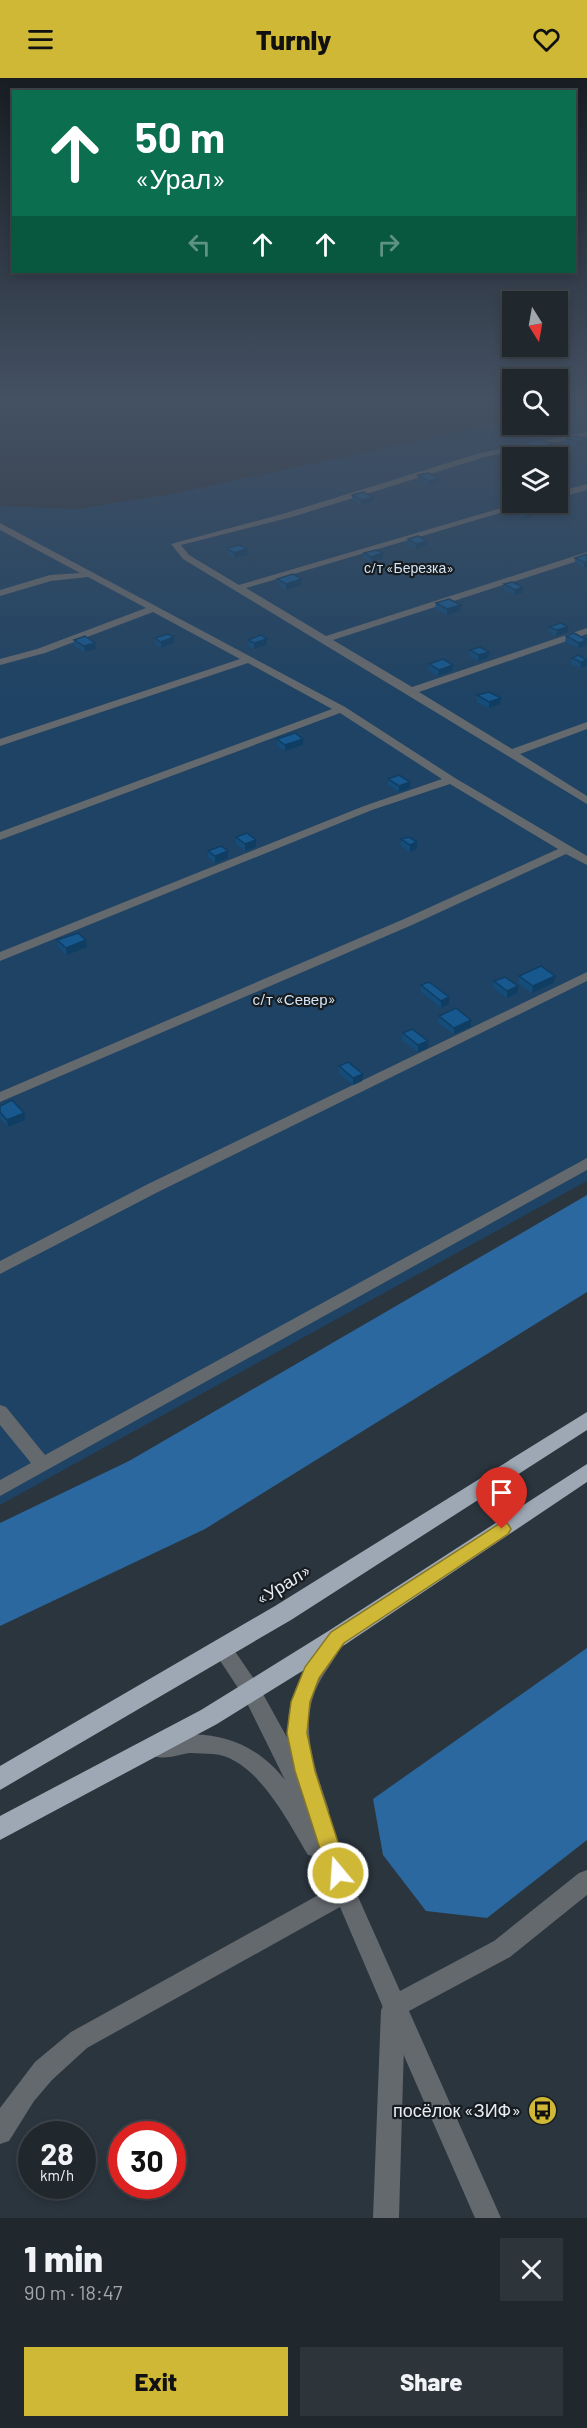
<!DOCTYPE html>
<html lang="en">
<head>
<meta charset="utf-8">
<style>
	:root { --surface:#20282e; --page:#2d343a; --text:#f1f3f6; --muted:#a2a6aa; --line:#3d444a; --accent:#d0b837 }
	body { margin:0; font-family:Barlow,sans-serif; background:var(--page); color:var(--text); height:100vh; display:flex; flex-direction:column; font-size:22px; white-space:nowrap }
	* { box-sizing:border-box; margin:0 }
	p { font-size:20px; color:var(--muted) }
	.icon { flex:none; width:33px; height:33px; fill:none; stroke:currentColor; stroke-width:2; stroke-linecap:round; stroke-linejoin:round }
	.map { position:relative; height:2140px; overflow:hidden }
	.drawer { display:flex; flex-direction:column; background:var(--surface); flex:1 }
	.drawer>* { flex:none }
	.top-card { position:absolute; left:12px; top:12px; width:564px; height:183px; border-radius:0px; box-shadow:0 3px 9px #0003,0 0 0 2px var(--line); background:#0b6e4f; color:#fff; overflow:hidden }
	.needle { width:39px; rotate:169deg }
	.controls { position:absolute; left:502px; top:213px; display:grid; gap:12px }
	.controls a { display:grid; place-items:center; width:66px; height:66px; border-radius:0px; background:var(--surface); box-shadow:0 3px 9px #0003,0 0 0 2px var(--line); font-size:30px }
	.speed { position:absolute; left:18px; top:2043px; display:flex; gap:12px; font-size:30px; font-weight:700; text-align:center }
	.speed>* { display:grid; place-content:center; width:78px; height:78px; border-radius:50%; background:var(--surface); box-shadow:0 3px 9px #0003,0 0 0 2px var(--line); line-height:1 }
	.speed small { font-size:15px; font-weight:400 }
	.speed .limit { border:9px solid #d22; background:#fff; color:#111 }
	.pin { position:absolute; display:grid; place-items:center; width:51px; height:51px; color:#fff; margin:-62px -26px; border-radius:50% 50% 50% 0; rotate:-45deg; box-shadow:0 0 6px #0007 }
	.pin .icon { rotate:45deg }
	.me { position:absolute; width:66px; margin:-33px; rotate:342deg; stroke-linejoin:round; filter:drop-shadow(0 0 4px #0008) }
	.turn { display:flex; align-items:center; gap:21px; height:126px; padding:0 24px; font-size:27px }
	.turn .icon { width:78px; height:78px; stroke-width:2.5 }
	.turn b { display:block; font-size:42px; line-height:51px }
	.lanes { display:flex; align-items:center; height:57px; padding:0 24px; background:#0003; justify-content:center; gap:30px; direction:ltr }
	.lanes .off { opacity:.35 }
	.round { display:grid; place-items:center; flex:none; width:63px; height:63px; border-radius:0px; background:var(--page) }
	.summary { display:flex; align-items:center; justify-content:space-between; height:102px; padding:0 24px }
	h1 { font-size:36px; font-weight:800; line-height:45px }
	.action { display:flex; gap:12px; margin-top:auto; padding:12px 24px }
	.action a { flex:1; height:69px; border-radius:0px; background:var(--accent); color:#111; font-size:24px; font-weight:800; line-height:69px; text-align:center }
	.action a+a { background:var(--page); color:var(--text) }
	header { display:flex; justify-content:space-between; align-items:center; height:78px; padding:0 24px; background:var(--accent); color:#111; font-size:27px; font-weight:800 }
	.map>svg:first-child { display:block }
	.green { fill:#1f4364; fill-rule:evenodd }
	.forest { fill:#2a689f }
	.lines { fill:none; stroke-linecap:round; stroke-linejoin:round }
	.service { fill:#64696e; fill-rule:evenodd }
	.minor { fill:#64696e; fill-rule:evenodd }
	.trunk { fill:#9ea8b4; fill-rule:evenodd }
	.wall { fill:#144c7a }
	.shaded-wall { fill:#103e63 }
	.building { fill:#17588e; stroke:#103e63; stroke-width:1.5 }
	.route { fill:#d0b837; stroke:#877824; stroke-width:1.5 }
	.labels { text-anchor:middle; dominant-baseline:central; stroke-width:4.5; stroke-linejoin:round; paint-order:stroke }
	.far-park-label { font-size:14px; fill:#d4e4f4; stroke:#171c20 }
	.park-label { font-size:15px; fill:#d4e4f4; stroke:#171c20 }
	.near-street-label { font-size:18px; fill:#e7edf4; stroke:#171c20 }
	.near-poi-label { font-size:18px; fill:#e7edf4; stroke:#171c20; text-anchor:end }
</style>
</head>
<body>
<header><svg class="icon" aria-label="menu" viewBox="0 0 24 24"><path d="M4 6h16M4 12h16M4 18h16"/></svg>Turnly<svg class="icon" aria-label="heart" viewBox="0 0 24 24"><path d="M12 20l-8-8c-3-5 5-10 8-4 3-6 11-1 8 4z"/></svg></header>
<div class="map">
<svg width="587" height="2140" viewBox="0 0 587 2140">
	<rect width="100%" height="100%" fill="#2b353e"/>
	<path class="green" d="M587 326V1103L0 1427V428L77 431 172 416 513 342V346H558V332ZM513 380H558V424H513Z"/>
	<g class="forest">
		<path d="M587 1117V1214L205 1451 0 1548V1445L129 1383Z"/>
		<path d="M587 1570V1762L487 1840 426 1833 383 1777 373 1721Z"/>
	</g>
	<g class="lines">
		<g class="service">
			<path d="M587 354V358L485 379 292 439 181 467 189 477 239 507 522 424H537L246 510 326 558 587 474V480L333 562 412 609 587 550V556L419 614 512 671 587 644V651L520 676 587 718V726L183 481 171 466 286 435 480 375Z"/>
			<path d="M587 406V412L558 420V414Z"/>
			<path d="M0 445 345 629 455 700 587 778V787L566 776 412 847 0 1024V1014L404 841 558 771 450 706 372 732 0 883V874L364 728 442 701 340 635 0 762V754L332 631 248 585 0 668V661L240 581 153 534 45 575 0 587V581L37 571 146 530 88 499 51 503 0 518V512L50 497 80 495 0 452Z"/>
			<path d="M587 894V903L158 1114 0 1196V1183L148 1106Z"/>
			<path d="M587 1080V1092L0 1418V1402L31 1385 0 1347V1327L6 1329 45 1377Z"/>
			<path d="M393 1920 401 1924 405 1932 399 2140H373L381 1932 385 1924Z"/>
		</g>
		<path class="minor" d="M332 1558 339 1561 342 1567C335 1582 323 1595 316 1611 299 1651 316 1693 329 1732L323 1740 400 1913 494 1863 579 1795 587 1792V1817L510 1879 409 1933 501 2140H475L387 1939 385 1937 382 1927 340 1829 87 1970 52 2002 34 2023 9 2063 0 2066V2030L35 1984 71 1954 331 1810 318 1779 308 1777C288 1744 256 1679 213 1676 205 1676 197 1675 190 1675 177 1677 166 1682 154 1678L150 1671 154 1664C202 1646 254 1661 285 1702L244 1619 213 1572 216 1566 223 1563 230 1566 258 1607 289 1663C288 1652 287 1641 290 1630 293 1611 314 1565 332 1558Z"/>
		<g class="trunk">
			<path d="M587 1334V1352L291 1542 0 1712V1688L275 1528Z"/>
			<path d="M587 1386V1404L346 1566 217 1646 0 1762V1738L201 1632 330 1552Z"/>
		</g>
	</g>
	<g class="wall">
		<path d="M566 360 586 362 585 367 576 369 566 365Z"/>
		<path d="M524 365 553 371 536 375 523 370Z"/>
		<path d="M505 372 521 376 510 379 505 377Z"/>
		<path d="M418 397 439 400V405L428 408 417 403Z"/>
		<path d="M352 417 373 419V424L361 427 352 422Z"/>
		<path d="M515 431 537 432 536 437 524 441 515 436Z"/>
		<path d="M408 461 427 468 416 471 407 467Z"/>
		<path d="M227 470 247 477 235 480 227 476Z"/>
		<path d="M364 475 383 481 371 484 364 480Z"/>
		<path d="M587 476V489L584 490 575 485V480Z"/>
		<path d="M277 501H302V507L286 512 277 506Z"/>
		<path d="M504 506 523 509 522 515 514 517 504 512Z"/>
		<path d="M436 525 461 527 460 533 447 537 435 531Z"/>
		<path d="M549 549H568V554L556 558 549 554Z"/>
		<path d="M566 558 586 568 578 570 565 564Z"/>
		<path d="M155 560 174 565 161 570 155 566Z"/>
		<path d="M74 562 95 565 96 571 85 574 74 568Z"/>
		<path d="M248 562 267 567 254 571 248 568Z"/>
		<path d="M470 572 488 580 478 583 469 578Z"/>
		<path d="M572 580 587 588 580 590 571 586Z"/>
		<path d="M429 586 453 587 452 593 438 598 428 592Z"/>
		<path d="M477 617 501 620 500 626 489 630 477 624Z"/>
		<path d="M277 661H303V667L285 673 277 668Z"/>
		<path d="M388 701 410 710 399 714 388 707Z"/>
		<path d="M236 759 256 762V769L245 773 236 766Z"/>
		<path d="M401 761 417 764V771L410 774 401 768Z"/>
		<path d="M208 773 228 780 215 785 208 779Z"/>
		<path d="M57 862 87 869 67 877 58 869Z"/>
		<path d="M519 898 554 905 532 915 518 905Z"/>
		<path d="M494 903 518 915 507 920 493 910Z"/>
		<path d="M421 907 449 926 441 930 421 914Z"/>
		<path d="M439 938 471 949 454 956 438 945Z"/>
		<path d="M403 955 428 970 418 974 402 962Z"/>
		<path d="M339 988 363 996 362 1003 353 1007 339 995Z"/>
		<path d="M0 1028 25 1042 8 1049 0 1040Z"/>
	</g>
	<g class="shaded-wall">
		<path d="M586 362 585 367 576 369 577 364Z"/>
		<path d="M553 366V371L536 375 537 370Z"/>
		<path d="M521 370V376L510 379V373Z"/>
		<path d="M439 400V405L428 408 429 403Z"/>
		<path d="M373 419V424L361 427 362 422Z"/>
		<path d="M537 432 536 437 524 441 525 435Z"/>
		<path d="M427 463V468L416 471V466Z"/>
		<path d="M247 471V477L235 480 234 475Z"/>
		<path d="M383 475V481L371 484V479Z"/>
		<path d="M587 483V489L584 490V484Z"/>
		<path d="M302 501V507L286 512V506Z"/>
		<path d="M523 509 522 515 514 517 515 512Z"/>
		<path d="M461 527 460 533 447 537V531Z"/>
		<path d="M568 549V554L556 558 557 552Z"/>
		<path d="M174 559V565L161 570V564Z"/>
		<path d="M267 561V567L254 571V565Z"/>
		<path d="M587 562 586 568 578 570 579 565Z"/>
		<path d="M95 565 96 571 85 574 84 568Z"/>
		<path d="M489 574 488 580 478 583 479 577Z"/>
		<path d="M587 582V588L580 590 581 584Z"/>
		<path d="M453 587 452 593 438 598 439 592Z"/>
		<path d="M501 620 500 626 489 630V624Z"/>
		<path d="M303 661V667L285 673V667Z"/>
		<path d="M410 704V710L399 714V708Z"/>
		<path d="M256 762V769L245 773V766Z"/>
		<path d="M417 764V771L410 774V767Z"/>
		<path d="M228 773V780L215 785V778Z"/>
		<path d="M86 862 87 869 67 877 66 870Z"/>
		<path d="M555 898 554 905 532 915 533 908Z"/>
		<path d="M518 908V915L507 920V913Z"/>
		<path d="M449 919V926L441 930V923Z"/>
		<path d="M471 942V949L454 956V950Z"/>
		<path d="M428 963V970L418 974V967Z"/>
		<path d="M363 996 362 1003 353 1007V1000Z"/>
		<path d="M24 1035 25 1042 8 1049 7 1042Z"/>
	</g>
	<g class="building">
		<path d="M575 358 586 362 577 364 566 360Z"/>
		<path d="M540 361 553 366 537 370 524 365Z"/>
		<path d="M516 369 521 370 510 373 505 372Z"/>
		<path d="M428 395 439 400 429 403 418 397Z"/>
		<path d="M363 414 373 419 362 422 352 417Z"/>
		<path d="M527 428 537 432 525 435 515 431Z"/>
		<path d="M418 458 427 463 416 466 408 461Z"/>
		<path d="M239 467 247 471 234 475 227 470Z"/>
		<path d="M376 472 383 475 371 479 364 475Z"/>
		<path d="M587 476V483L584 484 575 480Z"/>
		<path d="M293 496 302 501 286 506 277 501Z"/>
		<path d="M512 504 523 509 515 512 504 506Z"/>
		<path d="M449 521 461 527 447 531 436 525Z"/>
		<path d="M561 545 568 549 557 552 549 549Z"/>
		<path d="M574 555 587 562 579 565 566 558Z"/>
		<path d="M168 556 174 559 161 564 155 560Z"/>
		<path d="M261 557 267 561 254 565 248 562Z"/>
		<path d="M85 558 95 565 84 568 74 562Z"/>
		<path d="M480 569 489 574 479 577 470 572Z"/>
		<path d="M578 577 587 582 581 584 572 580Z"/>
		<path d="M443 581 453 587 439 592 429 586Z"/>
		<path d="M489 614 501 620 489 624 477 617Z"/>
		<path d="M295 655 303 661 285 667 277 661Z"/>
		<path d="M399 697 410 704 399 708 388 701Z"/>
		<path d="M247 755 256 762 245 766 236 759Z"/>
		<path d="M409 759 417 764 410 767 401 761Z"/>
		<path d="M221 768 228 773 215 778 208 773Z"/>
		<path d="M78 855 86 862 66 870 57 862Z"/>
		<path d="M541 888 555 898 533 908 519 898Z"/>
		<path d="M505 899 518 908 507 913 494 903Z"/>
		<path d="M429 904 449 919 441 923 421 907Z"/>
		<path d="M456 930 471 942 454 950 439 938Z"/>
		<path d="M412 951 428 963 418 967 403 955Z"/>
		<path d="M348 984 363 996 353 1000 339 988Z"/>
		<path d="M12 1022 24 1035 7 1042 0 1034V1028Z"/>
	</g>
	<linearGradient id="sky" x2="0" y2="1"><stop stop-color="#181d22"/><stop offset="0.52" stop-color="#445163"/><stop offset="1" stop-color="#445163" stop-opacity="0"/></linearGradient>
	<rect width="587" height="618" fill="url(#sky)"/>
	<path class="route" d="M502 1444 508 1446 511 1451 508 1456 344 1565 319 1600 310 1624 307 1655 315 1693 348 1795 345 1802 338 1805 330 1802 295 1693 287 1655 291 1624 305 1589 331 1554Z"/>
	<defs>
		<symbol id="bus-disc" viewBox="-11 -11 22 22"><circle r="9.5" fill="#d0b837" stroke="#171c20"/><path d="M-5-6H5V4H4V6H2V4H-2V6H-4V4H-5ZM-3.5-4V0h7V-4ZM-3.5 1.2v1.5H-2V1.2ZM2 1.2v1.5H3.5V1.2Z" fill="#111"/></symbol>
	</defs>
	<g fill-rule="evenodd">
		<use href="#bus-disc" x="526" y="2016" width="33" height="33"/>
	</g>
	<g class="labels">
		<g class="far-park-label">
			<text x="409" y="489">с/т «Березка»</text>
		</g>
		<g class="park-label">
			<text x="294" y="921">с/т «Север»</text>
		</g>
		<g class="near-street-label">
			<text transform="translate(283 1506) rotate(-32)">«Урал»</text>
		</g>
		<g class="near-poi-label">
			<text x="521" y="2032">посёлок «ЗИФ»</text>
		</g>
	</g>
</svg>
<div class="controls">
<a><svg class="needle" viewBox="-14 -14 28 28"><path d="M0-13l5 13h-10z" fill="#e53935"/><path d="M0 13l5-13h-10z" fill="#a2a6aa"/></svg></a>
<a><svg class="icon" aria-label="search" viewBox="0 0 24 24"><circle cx="10" cy="10" r="6"/><path d="M15 15l6 6"/></svg></a>
<a><svg class="icon" aria-label="layers" viewBox="0 0 24 24"><path d="M12 4l9 5-9 5-9-5zM3 14l9 5 9-5"/></svg></a>
</div>
<div class="speed"><div>28<small>km/h</small></div><div class="limit">30</div></div>
<div class="pin" style="left:502px;top:1451px;background:#d93025"><svg class="icon" aria-label="arrive" viewBox="0 0 24 24"><path d="M6 21V4h12l-3 4 3 4H6"/></svg></div>
<svg class="me" style="left:338px;top:1795px" viewBox="-20 -20 40 40"><circle r="17" fill="#d0b837" stroke="#fff" stroke-width="3"/><path d="M0-11L8 9 0 5-8 9z" fill="#fff"/></svg>
<div class="top-card">
<div class="turn"><svg class="icon" aria-label="ahead" viewBox="0 0 24 24"><path d="M12 20V5M6 11l6-6 6 6"/></svg><div><b>50 m</b>«Урал»</div></div>
<div class="lanes"><svg class="icon off" aria-label="left" viewBox="0 0 24 24"><path d="M17 20v-9H6M10 6l-5 5 5 5"/></svg><svg class="icon" aria-label="ahead" viewBox="0 0 24 24"><path d="M12 20V5M6 11l6-6 6 6"/></svg><svg class="icon" aria-label="ahead" viewBox="0 0 24 24"><path d="M12 20V5M6 11l6-6 6 6"/></svg><svg class="icon off" aria-label="right" viewBox="0 0 24 24"><path d="M7 20v-9h11M14 6l5 5-5 5"/></svg></div>
</div>
</div>
<section class="drawer">
<div class="summary"><div><h1>1 min</h1><p>90 m · 18:47</p></div><a class="round"><svg class="icon" aria-label="close" viewBox="0 0 24 24"><path d="M6 6l12 12M18 6L6 18"/></svg></a></div>
<div class="action"><a>Exit</a><a>Share</a></div>
</section>
</body>
</html>
